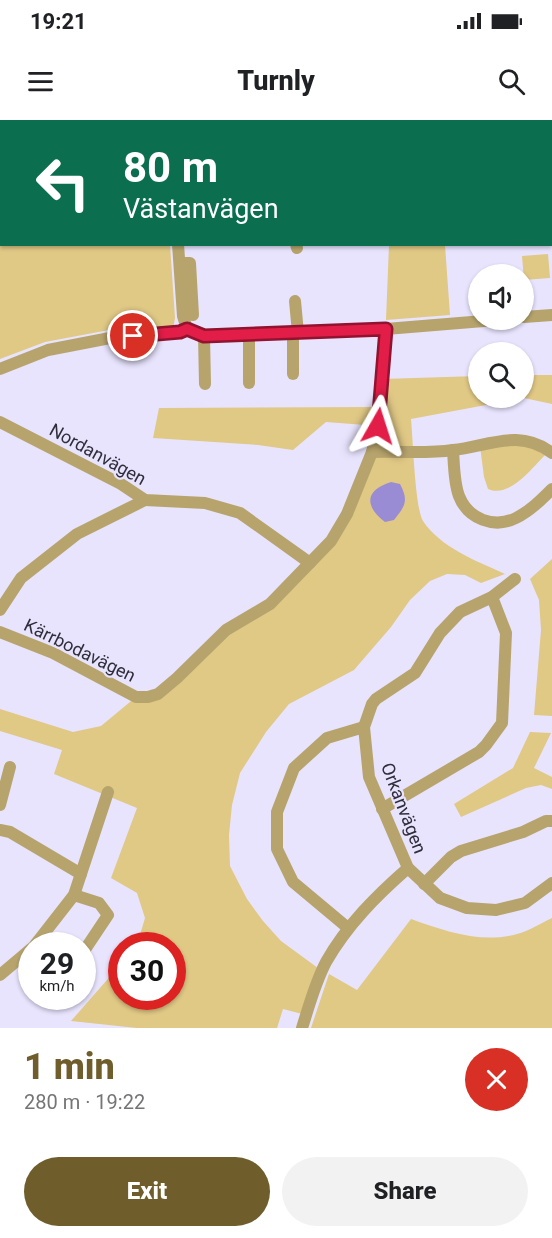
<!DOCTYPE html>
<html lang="en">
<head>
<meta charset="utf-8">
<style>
	:root { --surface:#fff; --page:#f2f2f2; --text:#202124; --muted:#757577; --accent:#6f5d2b }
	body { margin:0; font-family:Roboto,sans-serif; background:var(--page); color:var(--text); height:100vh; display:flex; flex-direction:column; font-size:22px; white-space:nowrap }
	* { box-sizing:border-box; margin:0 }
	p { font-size:20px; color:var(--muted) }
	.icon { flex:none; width:33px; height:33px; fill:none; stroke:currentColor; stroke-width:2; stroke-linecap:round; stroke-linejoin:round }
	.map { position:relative; height:908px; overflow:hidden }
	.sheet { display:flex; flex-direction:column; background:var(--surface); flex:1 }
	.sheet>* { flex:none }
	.hud { position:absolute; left:0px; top:0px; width:552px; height:126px; box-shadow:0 2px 4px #0004; background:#0b6e4f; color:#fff; overflow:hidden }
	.controls { position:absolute; left:468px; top:144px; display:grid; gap:12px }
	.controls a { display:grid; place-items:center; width:66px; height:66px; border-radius:50%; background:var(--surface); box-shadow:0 2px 4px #0004; font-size:30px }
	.speed { position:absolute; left:18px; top:812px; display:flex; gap:12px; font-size:30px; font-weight:700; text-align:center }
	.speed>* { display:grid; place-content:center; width:78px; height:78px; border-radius:50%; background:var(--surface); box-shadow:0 2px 4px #0004; line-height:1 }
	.speed small { font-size:15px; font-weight:400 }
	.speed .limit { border:9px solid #d22; background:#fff; color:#111 }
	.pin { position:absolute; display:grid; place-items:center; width:51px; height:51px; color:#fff; margin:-26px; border:3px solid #fff; border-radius:50%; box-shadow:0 2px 6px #0007 }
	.me { position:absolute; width:66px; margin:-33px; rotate:6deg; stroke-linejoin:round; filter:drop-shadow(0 0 4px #0008) }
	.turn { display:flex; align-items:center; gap:21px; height:126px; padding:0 24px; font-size:27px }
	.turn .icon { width:78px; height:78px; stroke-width:2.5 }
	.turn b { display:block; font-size:42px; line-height:51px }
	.round { display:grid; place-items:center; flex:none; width:63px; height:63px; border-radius:32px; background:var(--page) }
	.overview { display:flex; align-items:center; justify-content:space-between; height:102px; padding:0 24px }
	h1 { font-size:36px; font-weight:800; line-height:45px; color:var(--accent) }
	.cta { display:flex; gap:12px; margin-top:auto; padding:12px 24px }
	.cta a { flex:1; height:69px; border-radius:36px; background:var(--accent); color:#fff; font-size:24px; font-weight:800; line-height:69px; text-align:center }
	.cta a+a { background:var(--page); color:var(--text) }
	.status { display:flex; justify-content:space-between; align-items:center; height:42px; padding:0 30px; background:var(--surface); direction:ltr }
	.status svg { height:16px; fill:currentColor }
	header { display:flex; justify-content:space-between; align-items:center; height:78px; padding:0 24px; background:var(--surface); font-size:27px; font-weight:800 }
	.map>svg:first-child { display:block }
	.green { fill:#e0c885 }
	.water { fill:#9a8bd5 }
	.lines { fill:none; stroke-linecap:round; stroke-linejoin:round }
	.minor { stroke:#b7a46d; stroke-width:12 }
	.route-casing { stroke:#92132f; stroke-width:15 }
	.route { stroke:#e11d48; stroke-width:10 }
	.labels { text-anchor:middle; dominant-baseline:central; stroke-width:4.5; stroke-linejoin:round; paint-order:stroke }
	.street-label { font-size:18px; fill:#302e3a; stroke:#e8e4fe }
</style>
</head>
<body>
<div class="status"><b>19:21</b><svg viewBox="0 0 49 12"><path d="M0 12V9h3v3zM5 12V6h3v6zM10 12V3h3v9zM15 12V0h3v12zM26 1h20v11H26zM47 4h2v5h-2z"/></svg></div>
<header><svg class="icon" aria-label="menu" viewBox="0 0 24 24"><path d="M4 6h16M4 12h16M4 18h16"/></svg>Turnly<svg class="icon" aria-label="search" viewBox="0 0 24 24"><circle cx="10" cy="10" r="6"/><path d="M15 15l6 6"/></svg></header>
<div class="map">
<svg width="552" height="908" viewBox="0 0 552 908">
	<rect width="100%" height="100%" fill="#e8e4fe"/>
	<g class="green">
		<path d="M0 95H1L2 124 170 125 175 198 173 209 109 210 45 222 0 239Z"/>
		<path d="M389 125H445L450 195 386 200Z"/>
		<path d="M548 134 550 158 524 160 522 136Z"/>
		<path d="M524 255H552V284L524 278 411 299C413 319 415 388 423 401 441 428 477 441 505 454L481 463 465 455 447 454 430 461 410 480 391 507 354 550 289 584 266 612 240 653 232 685 229 715 230 746 247 779 263 801 281 821 322 851 306 895 283 889 277 908H137L71 901 121 844 122 876H172V825H137L145 798 137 773 111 758 137 688 54 654 62 630 0 611V589L73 612 101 606 136 577H148L226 510 271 484 331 421 378 306 326 302 293 330 258 325 153 318 159 288 380 287 382 259 478 256V278H524Z"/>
		<path d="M504 320 549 331C534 345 511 379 488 369L484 357 480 326Z"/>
		<path d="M552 439V596L534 595 541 510 539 480 530 459Z"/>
		<path d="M530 612 551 613 534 648 552 657V669L541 665 526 668 461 697 454 684 513 648Z"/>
		<path d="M552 798V908H311L329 854 357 870 411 799C445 811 481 824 517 814 529 811 541 803 552 798Z"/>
	</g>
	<path class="water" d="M391 362 400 364C409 381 405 386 394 400L385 402C364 386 365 370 391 362Z"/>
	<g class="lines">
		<g class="minor">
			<path d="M138 0 139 2"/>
			<path d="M456 0 462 2"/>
			<path d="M83 2 87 0"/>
			<path d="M300 2 305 0"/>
			<path d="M419 2 420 0"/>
			<path d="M551 83 552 84"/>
			<path d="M0 86 2 85"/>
			<path d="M178 124 183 196 187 209"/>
			<path d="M296 124 297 128"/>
			<path d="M180 143H190L193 195"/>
			<path d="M295 181 298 213"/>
			<path d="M524 197 552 195"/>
			<path d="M204 216 205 264"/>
			<path d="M0 249 48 230 110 218 180 212 187 209 204 216 257 214 386 209 496 200"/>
			<path d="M293 254V213"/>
			<path d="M249 263V215"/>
			<path d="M0 302 121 364 145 380 205 383 240 393 310 443"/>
			<path d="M453 330C454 345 454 363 459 376 468 399 494 409 516 398 530 391 541 380 552 369"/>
			<path d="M372 332C399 331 426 334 453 330 489 326 519 308 552 333"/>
			<path d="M515 459 492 477 460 492 440 513 415 553 376 579 372 584 364 607 369 657 408 748 440 778 467 788 496 790 525 783 552 763"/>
			<path d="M0 490 21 458 77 414 145 380"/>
			<path d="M0 512 53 533 136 577H148L158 574 177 558 226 510 270 484 331 421 347 394 372 332 380 298 386 209"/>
			<path d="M0 685 10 647"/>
			<path d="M382 689 479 632 486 625 502 603 506 513 492 477"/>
			<path d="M0 710 10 712 81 754"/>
			<path d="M424 764 451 737 461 731 523 712 546 701H552"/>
			<path d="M74 775 99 783 108 795 82 834"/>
			<path d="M348 808 293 762 277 729V692L294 648 327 618 364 607"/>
			<path d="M35 825 74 775 108 672"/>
			<path d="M0 855 32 828"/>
			<path d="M302 908C309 886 315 863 326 842 347 805 376 776 408 748"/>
		</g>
	</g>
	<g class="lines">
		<defs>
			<path id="route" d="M133 216 180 212 187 209 204 216 386 209 378 306"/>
		</defs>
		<use href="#route" class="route-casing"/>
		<use href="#route" class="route"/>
	</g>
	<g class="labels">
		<g class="street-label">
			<text transform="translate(98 334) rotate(29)">Nordanvägen</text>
			<text transform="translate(80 530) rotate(26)">Kärrbodavägen</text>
			<text transform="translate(404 688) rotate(69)">Orkanvägen</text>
		</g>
	</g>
</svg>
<div class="controls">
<a><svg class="icon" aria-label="sound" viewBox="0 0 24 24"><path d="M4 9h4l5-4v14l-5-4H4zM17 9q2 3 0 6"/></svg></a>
<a><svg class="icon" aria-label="search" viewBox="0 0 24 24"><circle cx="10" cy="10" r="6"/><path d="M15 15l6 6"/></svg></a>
</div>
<div class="speed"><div>29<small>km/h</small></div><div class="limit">30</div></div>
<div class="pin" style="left:133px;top:216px;background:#d93025"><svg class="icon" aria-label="arrive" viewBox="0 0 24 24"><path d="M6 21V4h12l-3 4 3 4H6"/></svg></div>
<svg class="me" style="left:378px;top:306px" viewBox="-20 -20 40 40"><path d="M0-17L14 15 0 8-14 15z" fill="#e11d48" stroke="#fff" stroke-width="4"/></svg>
<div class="hud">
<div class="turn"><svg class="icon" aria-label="left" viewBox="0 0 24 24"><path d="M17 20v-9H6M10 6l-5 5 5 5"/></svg><div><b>80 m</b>Västanvägen</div></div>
</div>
</div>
<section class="sheet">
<div class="overview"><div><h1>1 min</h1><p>280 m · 19:22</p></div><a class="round" style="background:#d93025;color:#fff"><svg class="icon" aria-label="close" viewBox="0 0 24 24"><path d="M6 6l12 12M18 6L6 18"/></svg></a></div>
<div class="cta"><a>Exit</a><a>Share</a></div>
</section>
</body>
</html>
